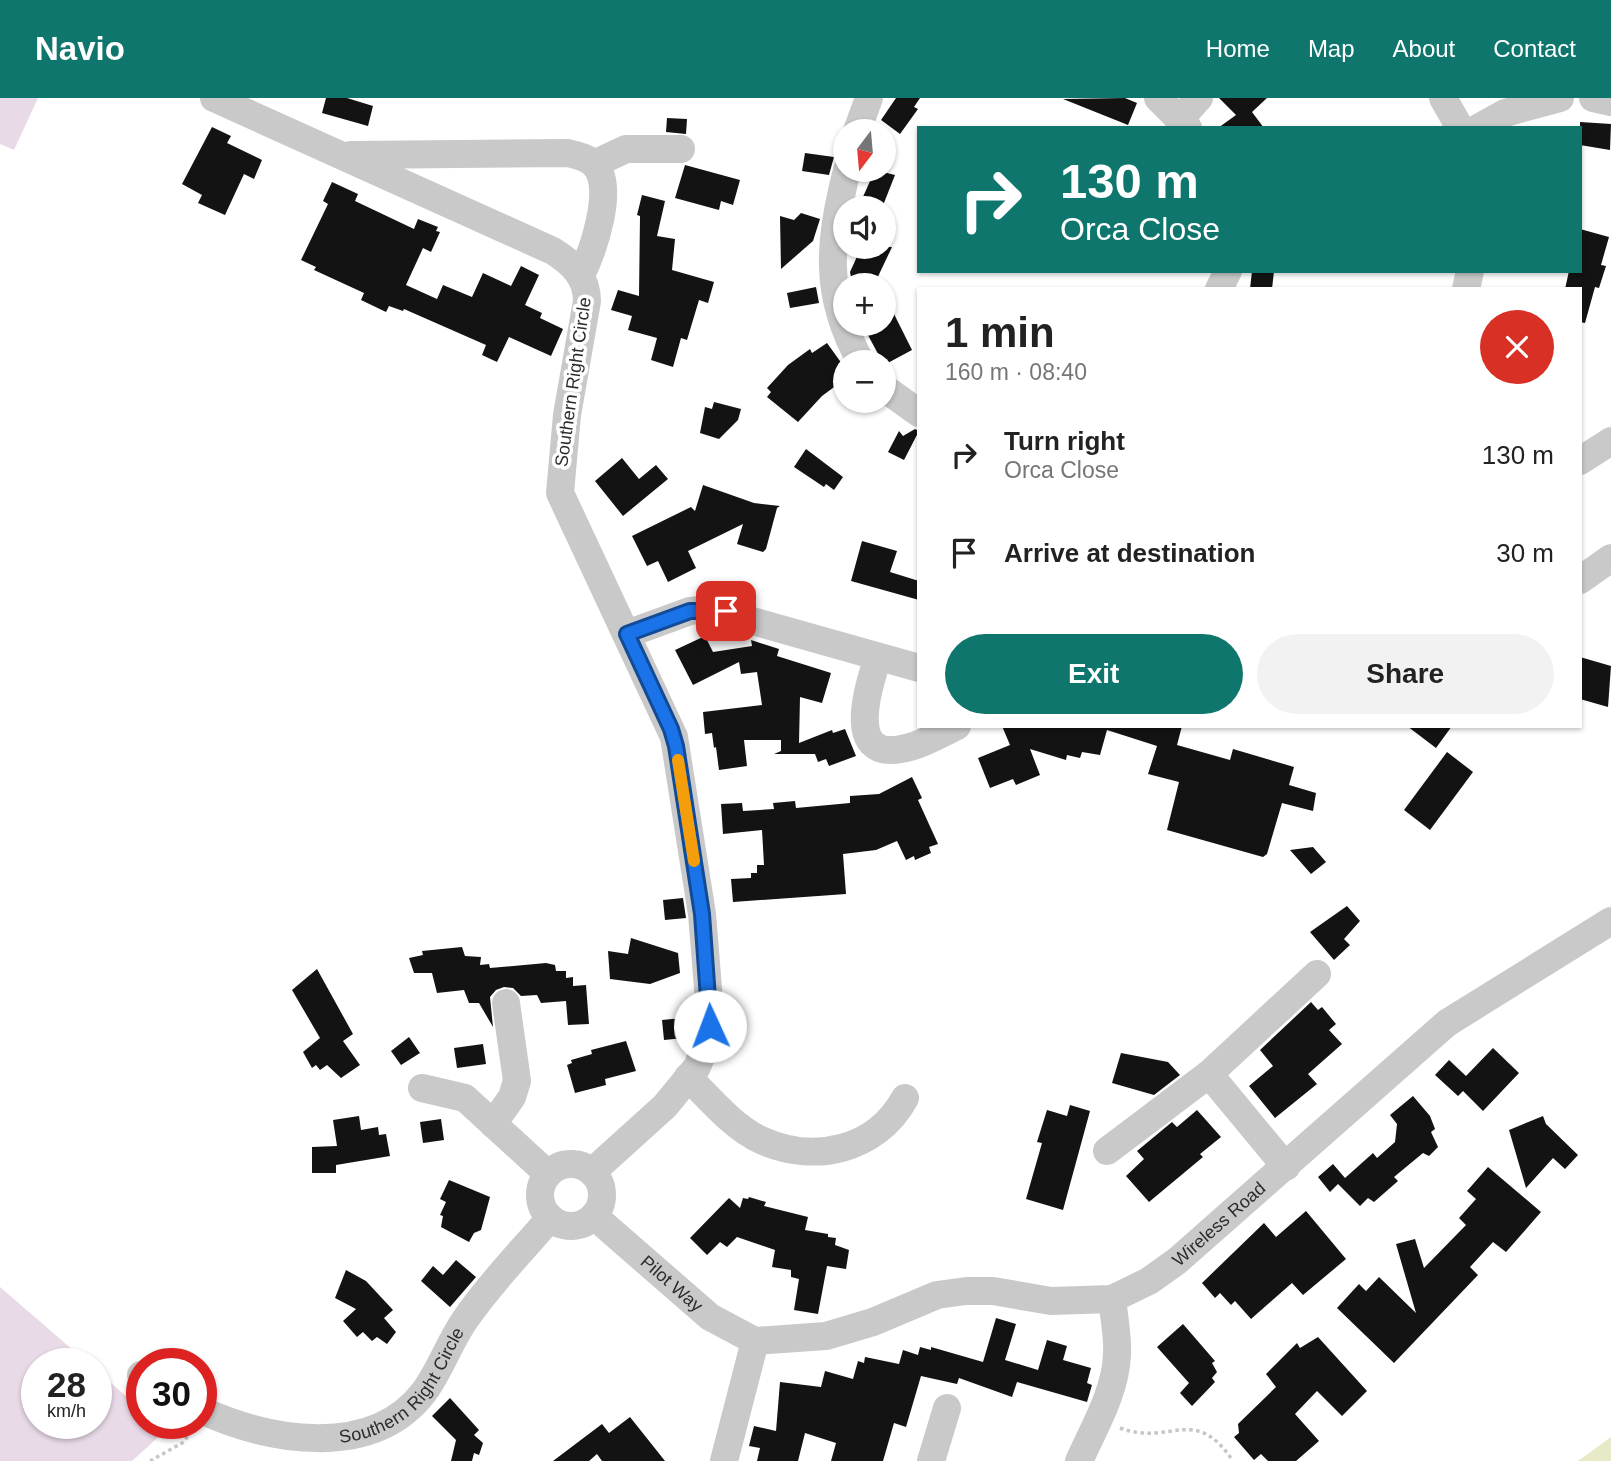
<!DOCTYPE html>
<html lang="en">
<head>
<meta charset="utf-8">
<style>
	:root { --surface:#fff; --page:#f2f2f2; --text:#222; --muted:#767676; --accent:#0f766e }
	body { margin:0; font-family:Helvetica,sans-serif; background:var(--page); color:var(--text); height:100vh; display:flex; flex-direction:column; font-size:26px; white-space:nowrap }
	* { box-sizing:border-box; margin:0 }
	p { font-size:23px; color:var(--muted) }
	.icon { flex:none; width:38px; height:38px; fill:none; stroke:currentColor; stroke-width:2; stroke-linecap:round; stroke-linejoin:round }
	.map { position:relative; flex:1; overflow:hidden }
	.sheet { position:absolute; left:917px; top:189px; width:665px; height:441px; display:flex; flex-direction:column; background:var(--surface); border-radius:0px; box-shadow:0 2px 5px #0004 }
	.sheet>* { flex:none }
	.banner { position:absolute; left:917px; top:28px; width:665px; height:147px; border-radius:0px; box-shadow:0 2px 5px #0004; background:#0f766e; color:#fff; overflow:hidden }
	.needle { width:46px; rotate:196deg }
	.controls { position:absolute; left:833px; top:21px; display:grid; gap:14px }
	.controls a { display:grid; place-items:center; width:63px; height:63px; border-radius:50%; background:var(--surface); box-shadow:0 2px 5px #0004; font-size:35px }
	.speed { position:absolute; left:21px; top:1250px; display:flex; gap:14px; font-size:35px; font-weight:700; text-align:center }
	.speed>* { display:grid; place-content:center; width:91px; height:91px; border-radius:50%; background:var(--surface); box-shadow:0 2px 5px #0004; line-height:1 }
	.speed small { font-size:18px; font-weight:400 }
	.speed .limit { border:10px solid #d22; background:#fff; color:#111 }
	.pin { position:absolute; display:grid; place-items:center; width:60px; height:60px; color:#fff; margin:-30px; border-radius:14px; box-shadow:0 4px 10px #0006 }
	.me { position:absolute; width:77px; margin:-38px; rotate:358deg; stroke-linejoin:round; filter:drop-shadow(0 0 5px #0008) }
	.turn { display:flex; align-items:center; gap:24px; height:147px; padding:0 28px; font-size:32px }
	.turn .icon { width:91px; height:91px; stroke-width:2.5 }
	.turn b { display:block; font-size:49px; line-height:60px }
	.round { display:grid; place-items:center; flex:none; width:74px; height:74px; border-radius:37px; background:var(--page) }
	.summary { display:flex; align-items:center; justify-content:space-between; height:119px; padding:0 28px }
	h1 { font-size:42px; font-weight:600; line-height:52px }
	.button { display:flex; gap:14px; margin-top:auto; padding:14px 28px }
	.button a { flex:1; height:80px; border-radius:42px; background:var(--accent); color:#fff; font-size:28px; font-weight:600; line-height:80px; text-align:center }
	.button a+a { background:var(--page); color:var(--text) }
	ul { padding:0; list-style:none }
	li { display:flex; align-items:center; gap:21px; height:98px; padding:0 28px }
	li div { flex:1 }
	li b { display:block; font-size:26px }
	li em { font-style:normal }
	header { display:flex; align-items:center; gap:42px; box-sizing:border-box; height:98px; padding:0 35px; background:var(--accent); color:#fff }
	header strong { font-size:33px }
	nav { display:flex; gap:38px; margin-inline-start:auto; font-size:24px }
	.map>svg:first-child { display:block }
	.green { fill:#e9dae8 }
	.water { fill:#e8e9c6 }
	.building { fill:#131313 }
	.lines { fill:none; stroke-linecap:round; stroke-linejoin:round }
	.path { stroke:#c6c6c6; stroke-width:3.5; stroke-dasharray:3.5 3.5; stroke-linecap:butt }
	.minor { stroke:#c9c9c9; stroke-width:28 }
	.route-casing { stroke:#114b97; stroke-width:18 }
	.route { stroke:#1a73e8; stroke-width:12 }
	.slow { stroke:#f59e0b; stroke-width:12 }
	.labels { text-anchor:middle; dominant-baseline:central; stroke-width:7; stroke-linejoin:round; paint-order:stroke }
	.street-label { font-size:18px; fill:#2c2c2c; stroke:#fff }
</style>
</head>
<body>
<header>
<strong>Navio</strong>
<nav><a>Home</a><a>Map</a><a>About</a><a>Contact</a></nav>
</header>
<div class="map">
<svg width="1611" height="1363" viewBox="0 0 1611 1363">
	<rect width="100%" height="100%" fill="#fff"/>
	<g class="green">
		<path d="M0 0H38L14 52 0 46Z"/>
		<path d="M0 1189 88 1265H37V1325H96V1272L142 1312V1325H157L166 1332 132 1363H0Z"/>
	</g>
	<path class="water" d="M1611 1339V1363H1578Z"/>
	<g class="building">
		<path d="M326 0H347L373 8 368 28 322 15Z"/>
		<path d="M896 0H920L914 9 918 11 900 36 881 22Z"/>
		<path d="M1125 0 1137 5 1128 27 1063 1Z"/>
		<path d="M1219 0H1267L1252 14 1264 30H1218L1236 17Z"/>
		<path d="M667 20 687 21 686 36 666 34Z"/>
		<path d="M1580 24 1611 26 1610 52 1580 47Z"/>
		<path d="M212 29 231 38 227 45 262 62 254 81 244 76 225 117 198 105 202 97 182 86Z"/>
		<path d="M805 55 834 59 829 77 802 73Z"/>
		<path d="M685 67 740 82 733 107 721 103 719 112 675 100Z"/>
		<path d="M875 72 895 77 882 110H858Z"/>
		<path d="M332 84 358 96 355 103 414 131 418 121 438 129 436 133 440 134 431 154 423 150 406 187 437 201 443 187 472 199 483 175 511 188 521 168 539 177 525 207 542 215 540 220 563 231 551 258 509 239 497 264 482 257 486 247 404 211 403 213 389 208 386 214 361 202 364 195 314 172 316 169 301 162 328 106 323 103Z"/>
		<path d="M642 97 665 103 657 138 675 141 672 172 714 184 708 205 699 202 687 242 681 240 673 269 651 262 657 240 628 232 632 218 611 212 618 192 639 198 640 118 637 117Z"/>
		<path d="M801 115 820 121 813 143 781 171 780 118 794 122Z"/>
		<path d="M1580 131 1609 139 1601 167 1606 168 1599 190 1595 189 1585 225 1580 224V191H1565L1569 173H1580Z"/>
		<path d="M872 149H892L874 187H869L851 179 850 174 860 152 869 156Z"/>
		<path d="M1252 173H1274L1272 191H1250Z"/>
		<path d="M816 189 819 205 790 210 787 195Z"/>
		<path d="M884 196 912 252 884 267 862 226H884Z"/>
		<path d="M827 245 845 270V281L822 298 798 324 767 299 771 294 767 290 788 267 810 251 812 255Z"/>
		<path d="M714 304 741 311 738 322 719 341 700 335 705 309 712 311Z"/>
		<path d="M915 331 919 333 904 362 888 354 899 333 903 338Z"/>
		<path d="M806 351 843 379 834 392 826 386 824 389 794 369Z"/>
		<path d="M622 360 639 381 656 367 668 381 623 418 595 383Z"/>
		<path d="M703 387 754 405 780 408 777 410 766 451 763 454 737 446 743 426 688 453 696 470 668 484 658 463 647 468 632 438 691 409 695 413Z"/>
		<path d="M862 443 897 453 890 474 919 483V502L851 483Z"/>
		<path d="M705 538 713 554 752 548 751 542 779 551 777 558 831 575 822 605 800 599 799 645 832 632 833 635 845 631 856 658 829 668 826 661 818 664 815 656H774L781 653V642H744L747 668 719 672 716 649 714 650 712 635 705 636 703 614 762 607 757 574 741 576 739 564 693 587 675 552Z"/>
		<path d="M1580 559 1611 568 1608 609 1580 601Z"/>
		<path d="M1002 628H1182L1177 647 1230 662 1233 651 1294 669 1289 687 1316 695 1313 713 1282 705 1267 756 1263 759 1167 732 1179 684 1148 676 1157 648 1107 632 1100 657 1082 654 1080 660 1067 657 1066 662 1030 651 1040 677 1016 687 1013 681 990 690 978 660 1010 647Z"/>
		<path d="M1407 628H1452L1436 650Z"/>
		<path d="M1447 654 1473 674 1430 732 1404 712Z"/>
		<path d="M912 679 922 700 918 702 938 746 929 749 931 755 915 762 914 758 906 762 897 743 876 752 843 756 846 796 733 804 731 781 751 780V775H757V767H764L762 732 723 736 721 706 742 705 743 713 774 711 773 705 795 703 796 710 850 705V698L879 696Z"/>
		<path d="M1313 749 1326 764 1311 776 1290 752Z"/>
		<path d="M683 800 686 820 665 822 663 802Z"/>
		<path d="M1347 808 1360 823 1344 841 1350 847 1334 862 1310 834Z"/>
		<path d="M631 840 678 855 680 875 650 886 610 881 608 853 628 856Z"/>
		<path d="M462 849 465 858 481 859 480 867 489 866 490 870 546 865 555 867 556 873H566V880L573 879V888L586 887 589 926 568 927 566 903 541 905 537 897 521 898 513 890 504 889 496 892 490 899 493 929 479 905H469L464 892 437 895 432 875H414L409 860 423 857 422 853Z"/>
		<path d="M317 871 353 936 343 943 360 967 341 980 327 967 320 972 316 967 312 970 303 954 320 940 292 892Z"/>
		<path d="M1311 904 1318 912 1322 909 1336 926 1329 932 1342 946 1308 976 1317 986 1275 1020 1249 988 1273 968 1260 952Z"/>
		<path d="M682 920 684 940 664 942 662 922Z"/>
		<path d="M409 939 420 955 401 967 391 953Z"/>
		<path d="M626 943 636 973 605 981 606 987 575 995 567 967 572 965 571 962 592 956 591 952Z"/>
		<path d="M483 946 486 966 457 970 454 950Z"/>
		<path d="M1493 950 1519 975 1483 1013 1463 993 1458 998 1435 977 1449 962 1466 978Z"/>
		<path d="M1121 955 1168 964 1180 977 1154 997 1112 985Z"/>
		<path d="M1413 998 1430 1018 1435 1031 1431 1034 1438 1049 1429 1058 1423 1055 1394 1079 1398 1083 1374 1104 1368 1100 1360 1108 1338 1086 1330 1094 1318 1079 1333 1066 1345 1080 1373 1055 1377 1060 1395 1044 1397 1026 1390 1017Z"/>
		<path d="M1070 1007 1090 1013 1063 1112 1026 1101 1042 1045 1037 1044 1047 1012 1067 1018Z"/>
		<path d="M1197 1012 1221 1039 1200 1056 1203 1059 1149 1104 1126 1078 1144 1061 1137 1053 1172 1024 1177 1029Z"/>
		<path d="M359 1018 361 1032 378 1029 379 1037 386 1036 390 1058 336 1067V1075H312V1049L337 1048 333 1022Z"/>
		<path d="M1543 1018 1546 1026 1578 1057 1565 1071 1553 1060 1526 1090 1509 1032Z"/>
		<path d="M441 1021 444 1042 423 1045 420 1024Z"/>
		<path d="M1488 1069 1541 1114 1506 1154 1493 1144 1470 1169 1478 1177 1394 1265 1337 1210 1359 1186 1366 1193 1379 1179 1416 1215 1396 1146 1415 1141 1424 1170 1466 1127 1459 1120 1476 1101 1467 1093Z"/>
		<path d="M449 1082 490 1099 481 1132 474 1135 469 1144 441 1129 443 1118 440 1117 446 1104 440 1101Z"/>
		<path d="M749 1099 766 1104 764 1108 808 1119 805 1132 828 1136V1139L836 1140 835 1147 849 1152 846 1171 827 1168 818 1216 794 1212 799 1181 791 1179V1172L772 1169 775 1152 737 1139 727 1149 720 1144 707 1157 690 1140 729 1100 740 1110 743 1100 748 1101Z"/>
		<path d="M1306 1113 1346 1161 1303 1197 1292 1185 1251 1221 1235 1203 1231 1207 1220 1195 1215 1200 1202 1185 1264 1125 1276 1139Z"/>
		<path d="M456 1162 476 1179 450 1209 421 1183 433 1168 443 1177Z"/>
		<path d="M346 1172 366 1183 393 1212 384 1220 396 1234 387 1246 377 1239 372 1243 363 1234 357 1239 343 1223 356 1211 335 1200Z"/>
		<path d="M996 1220 1016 1226 1005 1262 1038 1272 1047 1242 1067 1248 1063 1262 1091 1270 1087 1285 1092 1287 1087 1304 1017 1284 1012 1299 959 1280 957 1286 921 1278 906 1329 894 1325 883 1363H831L836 1345 805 1335 798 1363H757L760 1350 749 1348 754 1328 776 1333 780 1284 821 1289 825 1273 853 1281 858 1263 864 1265 865 1259 899 1266 903 1252 918 1257 920 1249 931 1252V1249L983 1264Z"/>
		<path d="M1183 1226 1215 1263 1212 1265 1217 1274 1212 1280 1215 1284 1192 1308 1180 1295 1189 1285 1157 1249Z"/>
		<path d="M1318 1239 1367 1293 1342 1318 1317 1293 1295 1316 1319 1343 1296 1363H1268L1261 1356 1254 1362 1234 1339 1239 1335 1238 1326 1276 1289 1266 1276 1297 1245 1300 1250Z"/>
		<path d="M450 1300 479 1332 474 1337 483 1345 479 1357 474 1355 472 1363H451L456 1342 432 1318Z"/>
		<path d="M630 1319 665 1363H602L597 1356 589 1363H553L602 1326 609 1335Z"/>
	</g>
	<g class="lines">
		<g class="path">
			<path d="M1120 1330C1171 1349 1194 1305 1233 1363"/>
			<path d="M150 1363 184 1344 191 1332"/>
		</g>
		<g class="minor">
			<path d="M214 0 553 153C572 165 587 179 587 203L567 317 560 395 674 639 702 816 710 915 708 942 697 969 665 1008 592 1074"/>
			<path d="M1158 0 1188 30"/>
			<path d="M1443 0 1460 30"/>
			<path d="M1593 0 1611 4"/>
			<path d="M1181 20 1199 0"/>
			<path d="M1478 30 1505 15 1560 0"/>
			<path d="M857 33 869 0"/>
			<path d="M351 57 568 55C576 57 588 60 594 66 616 88 593 153 581 177"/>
			<path d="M594 66 626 51H681"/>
			<path d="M847 72C829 144 823 197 861 264"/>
			<path d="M1219 191 1228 173"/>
			<path d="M1466 191 1470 173"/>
			<path d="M884 290 919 315"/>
			<path d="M1580 363 1611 343"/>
			<path d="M1580 482 1611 460"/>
			<path d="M627 536 690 513 710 511 919 570"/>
			<path d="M878 559C869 586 844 662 901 651 920 648 940 636 957 628"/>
			<path d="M1209 976 1286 1069"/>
			<path d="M688 979C709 1000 734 1030 761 1042 814 1066 876 1053 905 1000"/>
			<path d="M422 990 465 1000 548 1076"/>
			<path d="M493 1026 512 999 517 983 506 905"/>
			<path d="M1107 1053 1209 976 1317 876"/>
			<circle cx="571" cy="1097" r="31"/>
			<path id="s1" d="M594 1118 710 1219 755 1243 826 1238 873 1224 937 1197 966 1193H993L1051 1203 1112 1201 1149 1183 1177 1163 1447 925 1611 823"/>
			<path d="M141 1277H142"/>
			<path id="s2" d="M201 1312C269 1343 372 1362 424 1294 441 1271 450 1242 467 1219 491 1184 522 1153 550 1120"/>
			<path d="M724 1363 755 1243"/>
			<path d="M931 1363 947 1310"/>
			<path d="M1079 1363C1094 1330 1116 1293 1117 1256 1118 1238 1114 1219 1112 1201"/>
		</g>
	</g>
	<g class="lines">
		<defs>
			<path id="route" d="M710 928 702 816 676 648 671 631 627 536 690 513H726"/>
		</defs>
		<use href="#route" class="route-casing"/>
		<use href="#route" class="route"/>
		<path class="slow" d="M678 662 694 763"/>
	</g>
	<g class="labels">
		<g class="street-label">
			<text transform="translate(573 284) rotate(-82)">Southern Right Circle</text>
			<text stroke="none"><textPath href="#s1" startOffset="702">Wireless Road</textPath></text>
			<text stroke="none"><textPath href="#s1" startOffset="103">Pilot Way</textPath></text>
			<text stroke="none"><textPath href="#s2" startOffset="228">Southern Right Circle</textPath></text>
		</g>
	</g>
</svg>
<div class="controls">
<a><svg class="needle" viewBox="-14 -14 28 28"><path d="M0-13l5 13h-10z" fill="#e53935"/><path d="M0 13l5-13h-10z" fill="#767676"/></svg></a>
<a><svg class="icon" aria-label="sound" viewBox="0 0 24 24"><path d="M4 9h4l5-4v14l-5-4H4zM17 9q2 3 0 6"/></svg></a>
<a>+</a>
<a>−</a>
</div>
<div class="speed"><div>28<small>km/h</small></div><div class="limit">30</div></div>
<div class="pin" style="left:726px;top:513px;background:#d93025"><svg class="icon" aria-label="arrive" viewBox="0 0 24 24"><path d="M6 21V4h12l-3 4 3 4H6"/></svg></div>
<svg class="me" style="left:710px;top:928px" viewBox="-20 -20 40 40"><circle r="19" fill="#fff"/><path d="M0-13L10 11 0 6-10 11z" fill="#1a73e8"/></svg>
<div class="banner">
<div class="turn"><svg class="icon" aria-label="right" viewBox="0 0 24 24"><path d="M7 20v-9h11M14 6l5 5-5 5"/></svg><div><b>130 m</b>Orca Close</div></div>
</div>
<section class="sheet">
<div class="summary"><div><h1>1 min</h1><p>160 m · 08:40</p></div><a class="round" style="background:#d93025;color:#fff"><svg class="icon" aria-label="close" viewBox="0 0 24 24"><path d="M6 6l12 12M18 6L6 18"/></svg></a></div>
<ul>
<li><svg class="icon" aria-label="right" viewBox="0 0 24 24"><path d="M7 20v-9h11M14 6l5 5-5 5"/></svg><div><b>Turn right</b><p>Orca Close</p></div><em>130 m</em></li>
<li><svg class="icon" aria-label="arrive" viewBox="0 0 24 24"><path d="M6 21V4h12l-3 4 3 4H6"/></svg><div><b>Arrive at destination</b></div><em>30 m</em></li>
</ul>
<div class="button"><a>Exit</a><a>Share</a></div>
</section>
</div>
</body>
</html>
